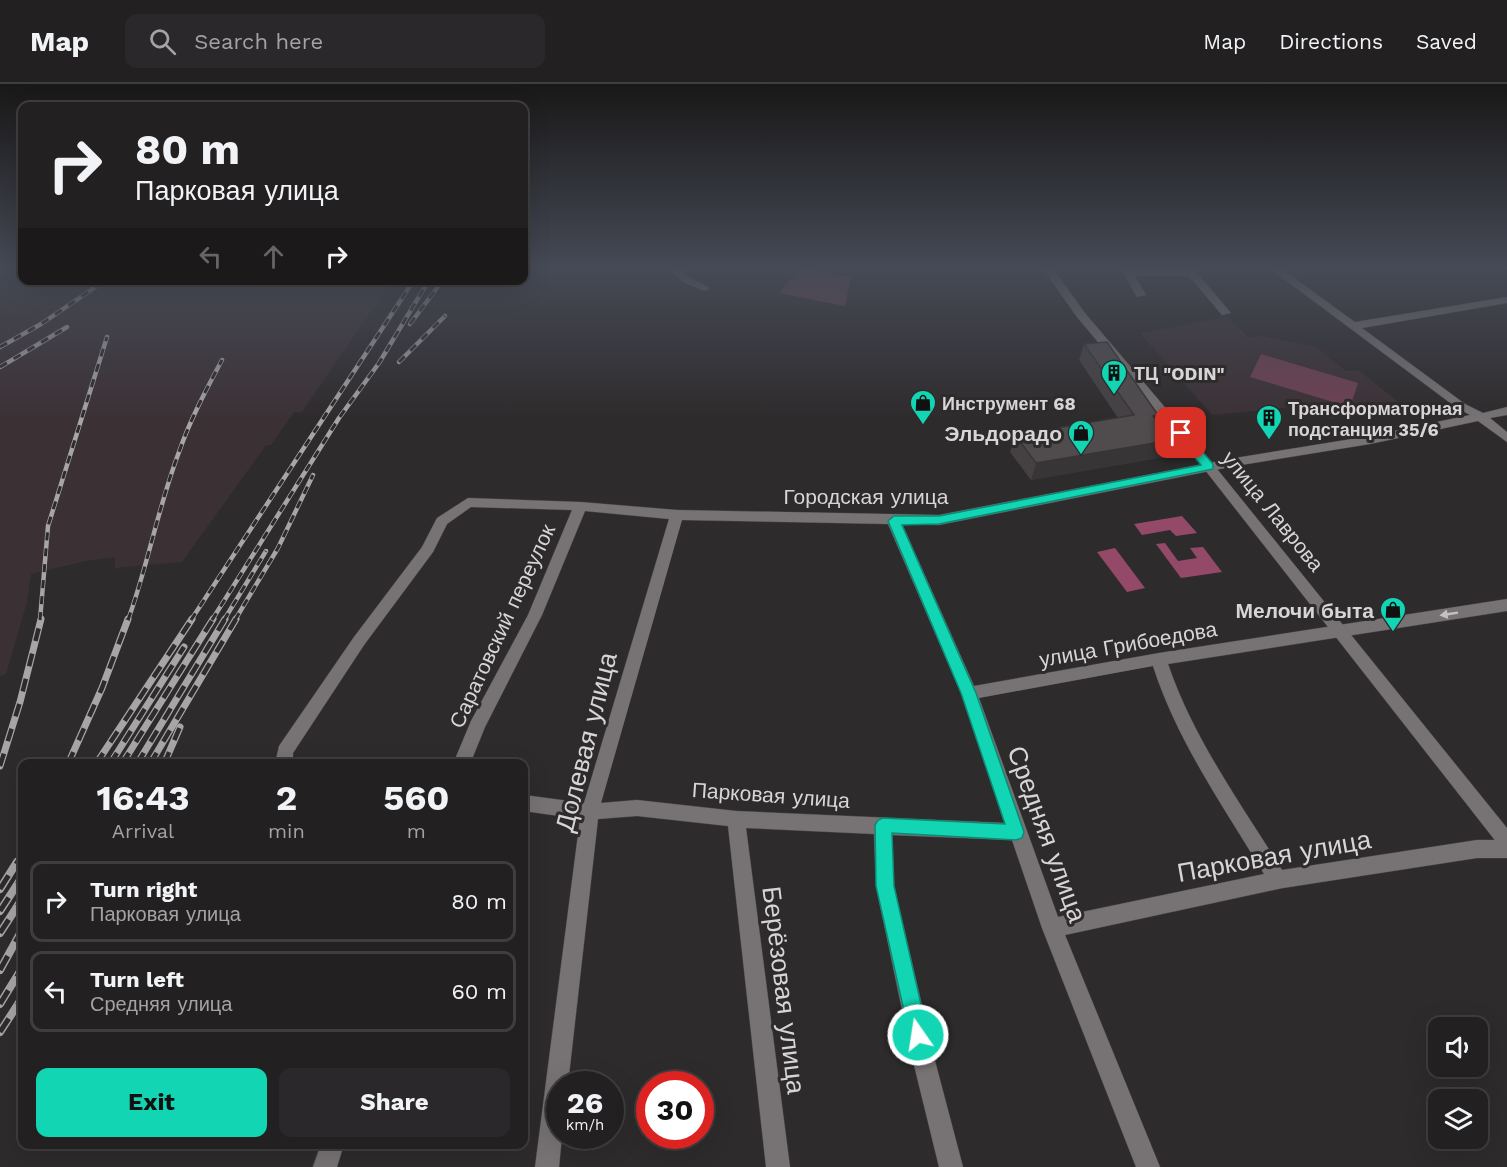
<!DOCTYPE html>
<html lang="en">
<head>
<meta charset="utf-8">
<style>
	:root { --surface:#222021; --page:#2a282a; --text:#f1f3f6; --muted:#a2a3a5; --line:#3f3e3f; --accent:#12d5b4 }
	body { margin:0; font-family:"Work Sans",sans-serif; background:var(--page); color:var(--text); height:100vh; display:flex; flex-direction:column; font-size:22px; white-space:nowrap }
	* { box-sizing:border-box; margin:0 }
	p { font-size:20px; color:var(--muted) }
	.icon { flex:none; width:33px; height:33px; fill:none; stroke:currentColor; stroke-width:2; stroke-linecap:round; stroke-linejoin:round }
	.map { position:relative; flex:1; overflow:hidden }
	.sheet { position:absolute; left:18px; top:675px; width:510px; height:390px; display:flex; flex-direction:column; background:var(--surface); border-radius:12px; box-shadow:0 6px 24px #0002,0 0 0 2px var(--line) }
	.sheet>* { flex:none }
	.top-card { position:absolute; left:18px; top:18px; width:510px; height:183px; border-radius:12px; box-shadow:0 6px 24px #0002,0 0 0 2px var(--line); background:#222021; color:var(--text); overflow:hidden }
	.tools { position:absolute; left:1428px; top:933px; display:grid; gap:12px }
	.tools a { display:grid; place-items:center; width:60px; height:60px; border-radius:12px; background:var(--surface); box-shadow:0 6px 24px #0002,0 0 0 2px var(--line); font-size:30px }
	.speed { position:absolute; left:546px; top:987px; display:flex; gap:12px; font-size:30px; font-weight:700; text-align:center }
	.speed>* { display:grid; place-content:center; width:78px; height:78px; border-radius:50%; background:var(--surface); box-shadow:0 6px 24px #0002,0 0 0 2px var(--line); line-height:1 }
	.speed small { font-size:15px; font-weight:400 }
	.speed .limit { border:9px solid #d22; background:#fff; color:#111 }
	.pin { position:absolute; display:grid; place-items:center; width:51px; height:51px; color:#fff; margin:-26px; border-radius:12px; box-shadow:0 3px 9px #0006 }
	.me { position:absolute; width:66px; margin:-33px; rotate:347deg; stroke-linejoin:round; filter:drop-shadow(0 0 4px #0008) }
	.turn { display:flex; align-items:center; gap:21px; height:126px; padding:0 18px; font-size:27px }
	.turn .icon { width:78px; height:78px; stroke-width:2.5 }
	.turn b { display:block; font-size:42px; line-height:51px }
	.lanes { display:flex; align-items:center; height:57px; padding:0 18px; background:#0003; justify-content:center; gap:30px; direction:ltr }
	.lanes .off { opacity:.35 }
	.eta { display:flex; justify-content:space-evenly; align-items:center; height:102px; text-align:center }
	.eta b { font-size:36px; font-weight:700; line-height:42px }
	.cta { display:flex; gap:12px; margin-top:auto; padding:12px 18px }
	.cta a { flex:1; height:69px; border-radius:12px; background:var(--accent); color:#111; font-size:24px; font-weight:700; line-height:69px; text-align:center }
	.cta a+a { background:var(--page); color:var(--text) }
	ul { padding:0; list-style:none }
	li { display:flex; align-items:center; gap:18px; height:81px; margin:0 12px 9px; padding:0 6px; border:3px solid var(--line); border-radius:12px }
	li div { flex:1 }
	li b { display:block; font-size:22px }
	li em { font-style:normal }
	header { display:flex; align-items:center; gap:36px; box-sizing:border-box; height:84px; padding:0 30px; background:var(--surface); border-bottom:2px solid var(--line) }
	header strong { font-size:28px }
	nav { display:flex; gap:33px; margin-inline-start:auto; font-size:21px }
	.search { width:420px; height:54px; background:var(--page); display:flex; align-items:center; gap:15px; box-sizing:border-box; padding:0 21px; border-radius:12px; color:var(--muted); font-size:22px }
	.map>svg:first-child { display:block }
	.built { fill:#3b3135 }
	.green { fill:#6f4153 }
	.forest { fill:#934967 }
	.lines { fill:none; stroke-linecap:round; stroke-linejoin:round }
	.minor-casing { stroke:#484647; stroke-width:1 }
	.secondary-casing { stroke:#484647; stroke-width:1 }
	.minor { fill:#777374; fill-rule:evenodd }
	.secondary { fill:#777374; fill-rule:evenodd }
	.rail-far2-casing { stroke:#a8a5a6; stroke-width:4.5 }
	.rail-far1-casing { stroke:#a8a5a6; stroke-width:7 }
	.rail-casing { stroke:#a8a5a6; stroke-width:8 }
	.rail-far2 { stroke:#2e2b2c; stroke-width:3; stroke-dasharray:8; stroke-linecap:butt }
	.rail-far1 { stroke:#2e2b2c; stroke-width:4.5; stroke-dasharray:13; stroke-linecap:butt }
	.rail { stroke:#2e2b2c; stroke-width:5; stroke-dasharray:16; stroke-linecap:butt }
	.wall { fill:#454143 }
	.shaded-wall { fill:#383537 }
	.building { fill:#504c4e; stroke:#383537; stroke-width:1.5 }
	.oneway { fill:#c5c1c2 }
	.route { fill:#12d5b4; stroke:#0c8a75; stroke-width:1.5 }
	.labels { text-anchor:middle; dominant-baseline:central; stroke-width:6; stroke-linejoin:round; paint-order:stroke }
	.far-poi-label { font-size:18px; font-weight:bold; fill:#d8d5d6; stroke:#2e2b2c; text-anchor:start }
	.poi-label { font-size:21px; font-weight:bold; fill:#d8d5d6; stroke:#2e2b2c; text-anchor:end }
	.street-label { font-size:21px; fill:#d8d5d6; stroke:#2e2b2c }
	.near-street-label { font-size:26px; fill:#d8d5d6; stroke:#2e2b2c }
</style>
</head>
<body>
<header>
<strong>Map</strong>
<div class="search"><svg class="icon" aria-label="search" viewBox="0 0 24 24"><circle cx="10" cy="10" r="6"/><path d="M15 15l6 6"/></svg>Search here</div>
<nav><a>Map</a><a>Directions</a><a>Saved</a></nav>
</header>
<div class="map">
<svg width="1507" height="1083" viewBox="0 0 1507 1083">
	<rect width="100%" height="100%" fill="#2e2b2c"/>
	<g class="built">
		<path d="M0 183H22V196L392 197 302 328H294L271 361H266L182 478 115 484V473L85 477 31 490 27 518 6 590 0 592Z"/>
		<path d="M1228 233 1248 253 1262 252 1316 263 1346 287 1358 286 1405 323 1331 335 1312 321 1212 331 1140 249Z"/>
	</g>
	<g class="green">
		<path d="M800 184 851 193 845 222 779 209Z"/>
		<path d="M1261 270 1358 299 1350 323 1250 293Z"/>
	</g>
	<g class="forest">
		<path d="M1182 432 1197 449 1176 452 1170 446 1142 451 1134 440Z"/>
		<path d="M1165 459 1178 477 1197 474 1190 464 1203 463 1222 488 1181 494 1156 460Z"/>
		<path d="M1115 464 1145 504 1127 508 1097 468Z"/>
	</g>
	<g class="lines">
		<defs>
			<g id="minor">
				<path d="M668 183H678L690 194 710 204 705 207 683 198Z"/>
				<path d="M1120 183H1130L1132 186H1185L1182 183H1192L1231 229 1222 231 1189 192H1135L1146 211 1137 213Z"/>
				<path d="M1268 183H1279L1355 238 1507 213V219L1362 244 1465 320 1483 329 1507 323V331L1490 334 1507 348V358L1478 337 1370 360 1235 382 939 441 902 440 974 602 1159 569 1507 515V527L1168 580C1193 654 1241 720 1282 786L1477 756H1507V774H1477L1283 804 1065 851 1160 1083H1136L1042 844 1012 756 892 751 894 802 934 973 963 1083H939L912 973 876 802 874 750 746 744 790 1083H766L728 742 637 732 598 735 568 1000H560V1052H562L559 1083H535L580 735 524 727V711L584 719 669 435 585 427 542 531 485 643 470 680H453L471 637 528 531 572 426 471 423 447 440 433 468 364 561 293 669V680H275L279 662 354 553 422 463 437 434 468 414 580 418 677 426 939 431 1235 374 1370 352 1470 331 1457 324ZM682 436 888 440 961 609 1006 739 736 727 637 716 601 719ZM1153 582C1177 657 1224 723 1264 790L1058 833 979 614Z"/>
				<path d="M321 1060H344L337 1083H313Z"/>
			</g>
			<path id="secondary" d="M1042 183H1052L1085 229 1213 380 1507 744V767L1501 764 1205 386 1077 233Z"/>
		</defs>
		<use href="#minor" class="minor-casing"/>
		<use href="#secondary" class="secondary-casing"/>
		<use href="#minor" class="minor"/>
		<use href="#secondary" class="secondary"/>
		<defs>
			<g id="rail-far2">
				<path d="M410 240 443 196"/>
				<path d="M0 263 41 240 97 202"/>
				<path d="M399 278 445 232"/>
				<path d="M0 283 67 243"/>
				<path d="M40 536 48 442 107 253"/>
				<path d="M128 536C148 481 158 423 179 368 190 336 206 306 222 276"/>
				<path d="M191 536 414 196"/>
				<path d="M212 536 339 334 379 279 429 196"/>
				<path d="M224 536 266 467"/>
				<path d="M235 536 278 464 313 391"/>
			</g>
			<g id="rail-far1">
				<path d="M68 680 102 604 128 535"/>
				<path d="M96 680 192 535"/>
				<path d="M110 680 184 563"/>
				<path d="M122 680 213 535"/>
				<path d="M137 680 225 535"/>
				<path d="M150 680 236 535"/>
				<path d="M164 680 180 643"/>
				<path d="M0 682 20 618 41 535"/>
				<path d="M16 780 22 770"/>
			</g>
			<g id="rail">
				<path d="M0 805 17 778"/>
				<path d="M0 827 22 793"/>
				<path d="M0 849 22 815"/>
				<path d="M0 886 22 846"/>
				<path d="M0 920 22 884"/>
				<path d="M0 948 22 914"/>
			</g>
		</defs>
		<use href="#rail-far2" class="rail-far2-casing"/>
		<use href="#rail-far1" class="rail-far1-casing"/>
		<use href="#rail" class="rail-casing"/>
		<use href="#rail-far2" class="rail-far2"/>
		<use href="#rail-far1" class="rail-far1"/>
		<use href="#rail" class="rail"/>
	</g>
	<path class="wall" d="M1084 260 1156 335 1172 356 1164 373 1031 396 1010 368 1015 351 1118 334 1079 276Z"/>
	<path class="shaded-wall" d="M1172 356 1164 373 1031 396 1036 379Z"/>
	<path class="building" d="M1107 258 1158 331 1153 332 1172 356 1036 379 1015 351 1134 331 1084 260Z"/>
	<defs><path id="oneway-solid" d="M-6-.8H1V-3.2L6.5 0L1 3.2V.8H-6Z" transform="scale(1.5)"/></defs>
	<use class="oneway" href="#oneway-solid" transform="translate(1449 530) rotate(171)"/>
	<linearGradient id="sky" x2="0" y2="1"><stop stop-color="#191818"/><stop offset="0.55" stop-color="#464a56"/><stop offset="1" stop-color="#464a56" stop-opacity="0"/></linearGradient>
	<rect width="1507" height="335" fill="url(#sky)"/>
	<path class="route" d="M1181 346 1185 347 1213 380V385L939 440 902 441 976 609 1024 748 1022 754 1016 756 892 749 894 802 928 951 925 958 918 961 911 958 876 802 875 741 878 736 883 734 1005 740 961 609 888 437 894 432H939L1201 381 1175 349Z"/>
	<defs>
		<symbol id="building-pin" viewBox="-11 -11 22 30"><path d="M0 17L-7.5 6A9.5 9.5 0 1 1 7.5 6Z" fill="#12d5b4" stroke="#2e2b2c"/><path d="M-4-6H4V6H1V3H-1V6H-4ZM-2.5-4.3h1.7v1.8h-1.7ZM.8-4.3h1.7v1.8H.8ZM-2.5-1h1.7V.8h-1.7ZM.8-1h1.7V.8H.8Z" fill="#111"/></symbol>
		<symbol id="shop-pin" viewBox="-11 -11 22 30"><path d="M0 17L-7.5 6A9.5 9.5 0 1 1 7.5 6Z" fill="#12d5b4" stroke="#2e2b2c"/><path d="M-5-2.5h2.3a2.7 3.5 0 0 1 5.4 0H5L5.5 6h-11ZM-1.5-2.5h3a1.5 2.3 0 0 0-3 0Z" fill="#111"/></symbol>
	</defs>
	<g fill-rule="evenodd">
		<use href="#building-pin" x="1099" y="274" width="30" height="40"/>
		<use href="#shop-pin" x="908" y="304" width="30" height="40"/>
		<use href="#building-pin" x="1254" y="319" width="30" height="40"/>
		<use href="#shop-pin" x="1066" y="334" width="30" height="40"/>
		<use href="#shop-pin" x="1378" y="511" width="30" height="40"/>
	</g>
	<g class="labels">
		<g class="far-poi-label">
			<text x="1134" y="289">ТЦ "ODIN"</text>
			<text x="942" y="319">Инструмент 68</text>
			<text x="1288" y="324">Трансформаторная<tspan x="1288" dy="21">подстанция 35/6</tspan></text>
		</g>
		<g class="poi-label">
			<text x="1062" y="349">Эльдорадо</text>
			<text x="1374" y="526">Мелочи быта</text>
		</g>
		<g class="street-label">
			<text x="866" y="412">Городская улица</text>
			<text transform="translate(1273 427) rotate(51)">улица Лаврова</text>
			<text transform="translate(502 542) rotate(-65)">Саратовский переулок</text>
			<text transform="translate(1128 560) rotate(-10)">улица Грибоедова</text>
			<text transform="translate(771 711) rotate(4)">Парковая улица</text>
		</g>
		<g class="near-street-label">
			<text transform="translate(586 658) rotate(-76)">Долевая улица</text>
			<text transform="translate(1047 750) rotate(70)">Средняя улица</text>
			<text transform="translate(1274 772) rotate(-10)">Парковая улица</text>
			<text transform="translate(784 906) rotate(83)">Берёзовая улица</text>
		</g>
	</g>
</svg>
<div class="tools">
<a><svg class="icon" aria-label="sound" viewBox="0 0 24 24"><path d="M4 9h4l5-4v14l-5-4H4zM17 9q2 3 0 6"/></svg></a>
<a><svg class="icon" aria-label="layers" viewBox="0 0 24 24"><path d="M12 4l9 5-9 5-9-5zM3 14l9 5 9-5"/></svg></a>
</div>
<div class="speed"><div>26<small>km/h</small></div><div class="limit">30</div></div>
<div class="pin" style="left:1181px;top:349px;background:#d93025"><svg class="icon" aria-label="arrive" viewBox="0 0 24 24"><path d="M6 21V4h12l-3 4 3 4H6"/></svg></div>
<svg class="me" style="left:918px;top:951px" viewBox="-20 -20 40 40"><circle r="17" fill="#12d5b4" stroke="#fff" stroke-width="3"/><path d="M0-11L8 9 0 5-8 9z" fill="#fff"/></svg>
<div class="top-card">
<div class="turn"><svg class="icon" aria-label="right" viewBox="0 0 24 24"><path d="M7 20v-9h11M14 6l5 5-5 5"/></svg><div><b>80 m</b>Парковая улица</div></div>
<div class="lanes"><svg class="icon off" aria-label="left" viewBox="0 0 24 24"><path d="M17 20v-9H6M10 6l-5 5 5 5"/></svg><svg class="icon off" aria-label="ahead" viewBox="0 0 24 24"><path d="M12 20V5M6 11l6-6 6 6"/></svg><svg class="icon" aria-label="right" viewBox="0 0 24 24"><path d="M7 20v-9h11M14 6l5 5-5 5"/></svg></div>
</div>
<section class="sheet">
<div class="eta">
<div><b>16:43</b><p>Arrival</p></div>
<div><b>2</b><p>min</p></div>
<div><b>560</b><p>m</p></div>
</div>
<ul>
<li><svg class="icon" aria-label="right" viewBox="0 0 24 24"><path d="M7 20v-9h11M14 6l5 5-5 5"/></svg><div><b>Turn right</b><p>Парковая улица</p></div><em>80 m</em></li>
<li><svg class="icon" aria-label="left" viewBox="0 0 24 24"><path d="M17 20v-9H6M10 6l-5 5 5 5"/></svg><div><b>Turn left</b><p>Средняя улица</p></div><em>60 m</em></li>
</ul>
<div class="cta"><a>Exit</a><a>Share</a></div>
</section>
</div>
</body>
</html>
